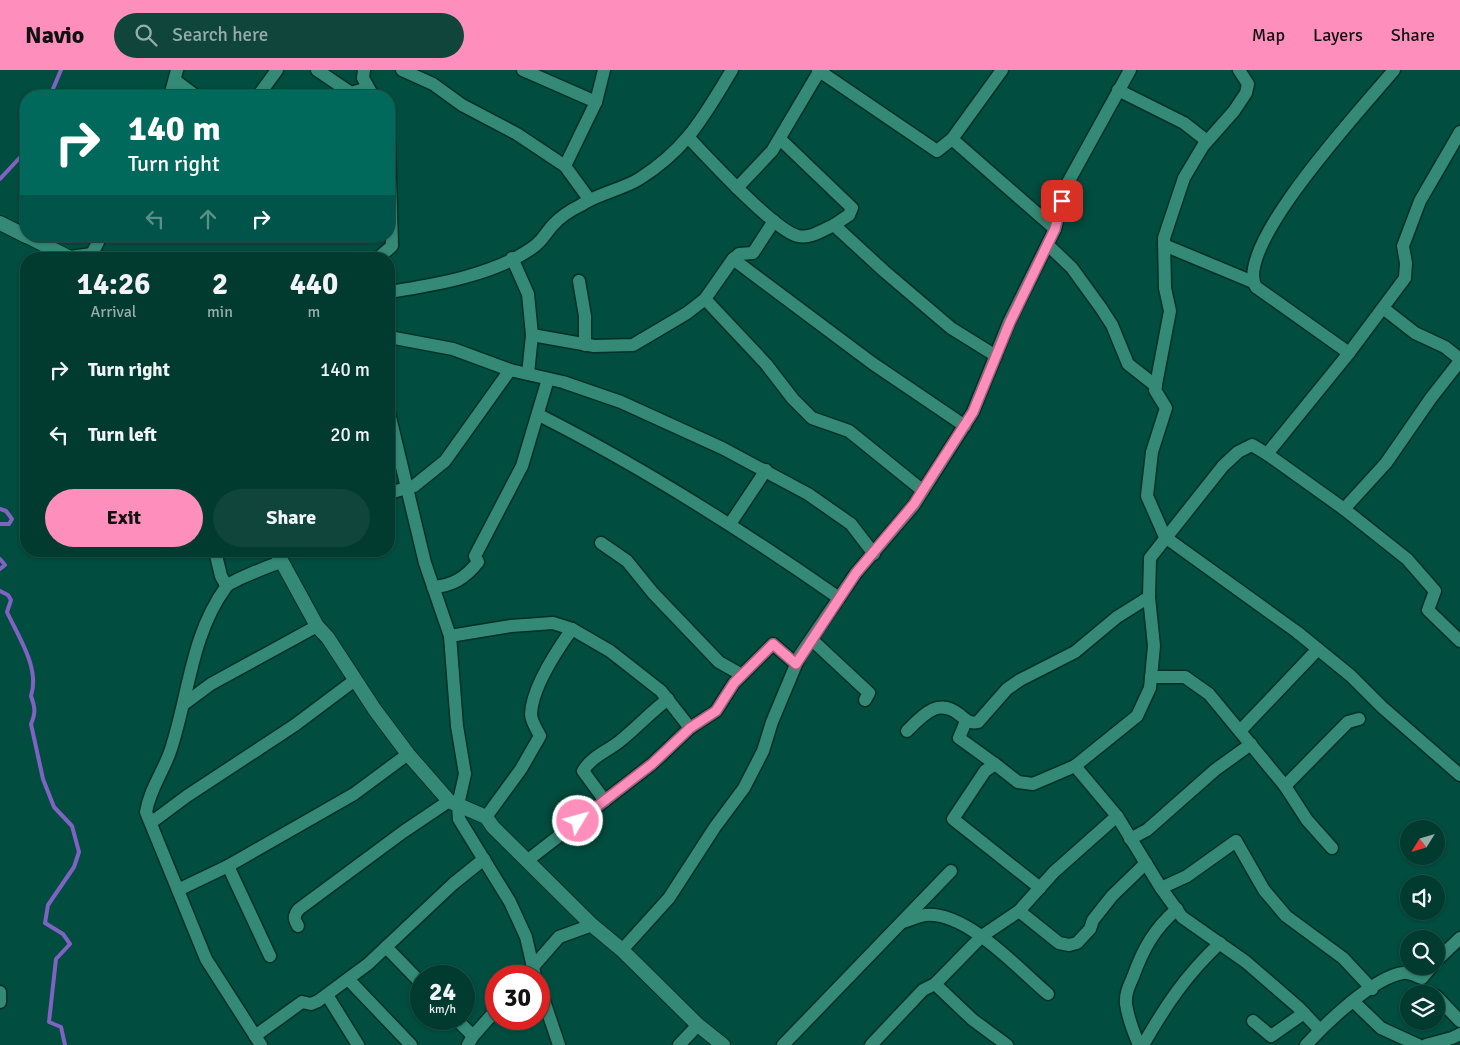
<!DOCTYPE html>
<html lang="en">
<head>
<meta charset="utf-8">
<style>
	:root { --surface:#013a2f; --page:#0f453b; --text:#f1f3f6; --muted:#96adaa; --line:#23544b; --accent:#fe8ebc }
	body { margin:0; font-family:Signika,sans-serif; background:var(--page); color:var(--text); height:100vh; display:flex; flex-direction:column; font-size:19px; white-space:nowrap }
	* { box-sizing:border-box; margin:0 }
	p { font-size:16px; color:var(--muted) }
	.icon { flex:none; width:28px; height:28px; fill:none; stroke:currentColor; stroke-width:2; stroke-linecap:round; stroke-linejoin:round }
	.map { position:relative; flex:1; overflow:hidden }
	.drawer { position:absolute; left:20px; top:182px; width:375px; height:305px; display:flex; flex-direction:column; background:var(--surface); border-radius:20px; box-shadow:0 1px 4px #0004,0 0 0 1px var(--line) }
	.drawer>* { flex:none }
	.top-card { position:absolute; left:20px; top:20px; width:375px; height:152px; border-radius:20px; box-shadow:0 1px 4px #0004,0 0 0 1px var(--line); background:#00695c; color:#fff; overflow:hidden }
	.needle { width:32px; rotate:233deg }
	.tools { position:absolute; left:1400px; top:750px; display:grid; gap:10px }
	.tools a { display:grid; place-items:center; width:45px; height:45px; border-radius:50%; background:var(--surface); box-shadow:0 1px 4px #0004,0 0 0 1px var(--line); font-size:25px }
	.speed { position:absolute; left:410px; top:895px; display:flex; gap:10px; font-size:25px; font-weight:700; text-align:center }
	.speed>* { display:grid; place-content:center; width:65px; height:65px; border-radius:50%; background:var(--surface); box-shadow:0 1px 4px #0004,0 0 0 1px var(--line); line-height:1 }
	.speed small { font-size:12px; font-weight:400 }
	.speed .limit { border:8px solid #d22; background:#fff; color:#111 }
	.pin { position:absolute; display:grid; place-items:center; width:42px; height:42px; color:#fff; margin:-21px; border-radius:10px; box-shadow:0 2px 8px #0006 }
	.me { position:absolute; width:55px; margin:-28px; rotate:53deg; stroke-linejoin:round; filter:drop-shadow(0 0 4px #0008) }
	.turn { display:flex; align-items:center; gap:18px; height:105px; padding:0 25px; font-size:22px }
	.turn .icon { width:65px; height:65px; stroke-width:2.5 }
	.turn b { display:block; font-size:35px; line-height:42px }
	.lanes { display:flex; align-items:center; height:48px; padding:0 25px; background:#0003; justify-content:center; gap:25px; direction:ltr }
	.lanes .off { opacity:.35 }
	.eta { display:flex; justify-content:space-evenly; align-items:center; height:85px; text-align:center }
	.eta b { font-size:30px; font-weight:800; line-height:35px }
	.primary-button { display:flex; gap:10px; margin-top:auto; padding:10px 25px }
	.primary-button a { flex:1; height:58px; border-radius:30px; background:var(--accent); color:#111; font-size:20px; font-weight:800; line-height:58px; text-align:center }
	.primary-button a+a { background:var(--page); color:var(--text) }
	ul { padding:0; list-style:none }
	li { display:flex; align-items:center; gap:15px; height:65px; padding:0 25px }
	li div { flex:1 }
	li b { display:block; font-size:19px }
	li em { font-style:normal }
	header { display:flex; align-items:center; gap:30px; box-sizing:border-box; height:70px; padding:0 25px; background:var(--accent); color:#111 }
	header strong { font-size:24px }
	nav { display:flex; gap:28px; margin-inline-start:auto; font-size:18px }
	.search { width:350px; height:45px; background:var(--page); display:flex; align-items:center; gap:12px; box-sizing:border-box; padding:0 18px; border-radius:28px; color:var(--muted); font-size:19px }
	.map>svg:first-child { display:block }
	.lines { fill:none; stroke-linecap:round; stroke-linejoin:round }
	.stream { stroke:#7f62c2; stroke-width:4 }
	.minor-casing { stroke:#003026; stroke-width:15 }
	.tertiary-casing { stroke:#003026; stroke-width:16 }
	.minor { stroke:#348a76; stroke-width:12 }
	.tertiary { stroke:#348a76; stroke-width:14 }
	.route-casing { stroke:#a55c7a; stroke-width:12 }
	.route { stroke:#fe8ebc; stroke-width:9 }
</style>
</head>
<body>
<header>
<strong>Navio</strong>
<div class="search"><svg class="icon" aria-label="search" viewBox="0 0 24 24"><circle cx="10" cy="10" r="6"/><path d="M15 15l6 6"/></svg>Search here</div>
<nav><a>Map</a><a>Layers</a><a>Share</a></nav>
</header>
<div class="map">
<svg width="1460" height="975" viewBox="0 0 1460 975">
	<rect width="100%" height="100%" fill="#014d3f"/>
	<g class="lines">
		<g class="stream">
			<path d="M50 26 61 0"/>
			<path d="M0 109 26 81"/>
			<path d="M0 439 6 441 12 449 9 454H0"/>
			<path d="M0 489 5 495 0 499"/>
			<path d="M0 521 8 525 11 530 7 542C19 568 40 598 31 626 35 637 36 643 31 654L43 709 54 737 72 756 79 782 74 797 48 835 45 853 63 864 70 874 56 889 49 952 61 957 65 975"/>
		</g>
		<defs>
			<g id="minor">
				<path d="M317 0 351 23 368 18"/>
				<path d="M364 0 363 8 373 26"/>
				<path d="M402 0 433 14 462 35 517 64 565 96 589 129"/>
				<path d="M523 0 596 32"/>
				<path d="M818 0 937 81 952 69 1055 159"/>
				<path d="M1239 0 1248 14 1246 23 1234 41 1203 76 1184 108 1164 168 1165 218 1170 241 1155 320 1166 338 1152 382 1147 426 1165 467 1297 562 1351 606 1382 637 1460 705"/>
				<path d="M176 11 196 26"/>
				<path d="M1118 20 1184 53 1207 71"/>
				<path d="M170 26 177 0"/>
				<path d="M258 26 277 0"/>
				<path d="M689 68C708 88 775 161 798 166 810 169 823 160 834 155L884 201 951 258 996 286"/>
				<path d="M780 69 852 138 849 145 834 155"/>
				<path d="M952 69 1002 0"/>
				<path d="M565 96 596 32 604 0"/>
				<path d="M737 118 772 81 820 0"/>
				<path d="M1048 175 1072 198 1101 238 1112 255 1128 294 1156 316"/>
				<path d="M1164 175 1253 212"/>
				<path d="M92 184 101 166"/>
				<path d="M70 187 92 184 104 189"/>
				<path d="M512 188 528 224 532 265 528 304"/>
				<path d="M377 189 392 176 389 73"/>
				<path d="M733 189 872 293 965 356"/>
				<path d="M579 211 585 246V275"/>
				<path d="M389 222C435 215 499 204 536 175 545 167 547 161 553 155 560 147 571 140 581 135 599 123 621 120 639 109 687 79 704 46 732 0"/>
				<path d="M705 229 766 294 793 329 812 348 849 361 922 420"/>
				<path d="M1383 238 1415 263 1445 277 1460 289"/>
				<path d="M532 265 594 276 633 275 687 243 705 229 733 189 739 184 753 183 774 151"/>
				<path d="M389 267 453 279 510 300 563 312 621 332 722 378 808 424 851 454 874 484"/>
				<path d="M1349 283 1256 217C1232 177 1367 33 1394 0"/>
				<path d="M389 343 425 493 450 566 457 656 465 704 458 735 459 749 510 832 526 867 535 906"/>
				<path d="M539 345C644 398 743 461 839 528"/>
				<path d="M1267 384 1349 283 1405 208 1406 193 1403 176 1420 131 1460 62"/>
				<path d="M389 423 414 416 445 391 510 300"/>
				<path d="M1344 439 1386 393 1431 328 1460 291"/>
				<path d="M730 454 766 400"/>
				<path d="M601 473 627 491 653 523 719 592 742 605"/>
				<path d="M215 481 221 506 226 515"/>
				<path d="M433 517C453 516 466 507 478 492L475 486 522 396 548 309"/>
				<path d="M450 566 511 556 553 553 572 559 610 581 661 621 690 658"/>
				<path d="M811 569 869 623 865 630"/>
				<path d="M1151 607H1185L1209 624 1285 716 1307 750 1332 778"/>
				<path d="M184 634 211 614 317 556"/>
				<path d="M966 651 959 668 995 694"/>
				<path d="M907 661C923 645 938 627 960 645 966 650 970 654 978 652L1007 619 1020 610 1075 582 1117 547 1149 527"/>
				<path d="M1240 661 1318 579"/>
				<path d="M1075 696 1137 646 1150 618 1154 576 1149 527 1150 488 1223 396 1238 382 1252 375 1267 384 1344 439 1407 489 1435 521 1428 540 1460 571"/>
				<path d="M1285 716 1348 652 1359 649"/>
				<path d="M605 731 583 701C592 686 608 681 620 671 636 658 651 642 668 629"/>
				<path d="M486 747 521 699 540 666C537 660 531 651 531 644 532 618 557 580 572 559"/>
				<path d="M152 752 187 726 295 655 355 610"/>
				<path d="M1130 769 1147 760 1215 700 1251 674"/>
				<path d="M528 790 652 694 690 658 716 641 734 613 773 574 796 594"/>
				<path d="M228 796 270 886"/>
				<path d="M1040 818 953 749 985 701 995 694 1018 712 1033 714 1075 696 1117 746 1161 818 1182 847 1246 892 1298 937 1320 960"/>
				<path d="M1161 818 1187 806 1236 771 1264 820 1286 846 1343 888 1372 919"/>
				<path d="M178 820 228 796 354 724 408 684"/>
				<path d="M1019 841 1059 873 1069 875 1077 873 1090 859 1093 850 1112 826 1146 793"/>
				<path d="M903 852C910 850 918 846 925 845 967 841 1018 899 1048 924"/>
				<path d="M298 856C294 849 293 846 299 839L403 762 449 731"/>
				<path d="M386 877 421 913"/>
				<path d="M622 880 669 828 715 757 744 718 763 681 772 652 800 585 856 503 914 435 973 342 1009 252 1055 159 1065 118 1130 0"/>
				<path d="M1436 891 1460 868"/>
				<path d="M525 906 559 867 592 855"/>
				<path d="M348 909 411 975"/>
				<path d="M935 914 973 950 1007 975"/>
				<path d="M539 916 559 975"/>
				<path d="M0 922V932"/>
				<path d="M327 925 358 975"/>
				<path d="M1436 926 1460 951"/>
				<path d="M1353 931 1381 958 1418 975"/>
				<path d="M456 949 473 966"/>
				<path d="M1253 951 1271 966 1304 943"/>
				<path d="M255 966 302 932 311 934 318 931 368 894 453 814 484 789"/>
				<path d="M261 975 206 889 146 742C150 718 164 701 171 679 189 624 191 565 226 517 230 511 272 495 281 492"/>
				<path d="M468 975 473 966 496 940"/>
				<path d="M679 975 698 955"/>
				<path d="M783 975 951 801"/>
				<path d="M871 975 923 920 935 914 982 866 1019 841 1054 802 1117 746"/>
				<path d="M1139 975C1133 961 1128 948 1126 934 1125 924 1129 916 1133 907 1143 879 1154 859 1177 839"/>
				<path d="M1143 975C1166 935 1186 905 1220 873"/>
				<path d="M1306 975C1326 953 1374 907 1403 903 1409 902 1416 906 1422 908L1432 896"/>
				<path d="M1426 975 1452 968 1460 964"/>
			</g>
			<g id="tertiary">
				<path d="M0 153 26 166"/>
				<path d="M27 166 72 189"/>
				<path d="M276 481 317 556 328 568 375 640 408 684 449 731 486 747 493 757 592 855 622 880 698 955 723 975"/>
			</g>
		</defs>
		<use href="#minor" class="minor-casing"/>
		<use href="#tertiary" class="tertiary-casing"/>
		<use href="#minor" class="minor"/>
		<use href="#tertiary" class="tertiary"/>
	</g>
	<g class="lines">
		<defs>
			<path id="route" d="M578 751 652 694 690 658 716 641 734 613 773 574 796 594 856 503 914 434 973 342 1010 252 1055 159 1062 131"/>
		</defs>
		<use href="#route" class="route-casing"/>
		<use href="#route" class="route"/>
	</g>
</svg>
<div class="tools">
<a><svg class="needle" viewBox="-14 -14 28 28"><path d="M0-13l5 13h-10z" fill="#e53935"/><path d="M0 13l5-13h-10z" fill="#96adaa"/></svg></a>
<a><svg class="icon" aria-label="sound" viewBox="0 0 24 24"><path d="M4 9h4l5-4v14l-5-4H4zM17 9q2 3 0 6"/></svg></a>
<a><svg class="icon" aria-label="search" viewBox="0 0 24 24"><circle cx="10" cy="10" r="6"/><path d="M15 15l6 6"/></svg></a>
<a><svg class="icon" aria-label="layers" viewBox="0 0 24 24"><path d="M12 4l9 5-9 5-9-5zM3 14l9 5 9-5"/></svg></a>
</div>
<div class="speed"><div>24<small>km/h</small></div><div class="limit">30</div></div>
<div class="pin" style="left:1062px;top:131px;background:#d93025"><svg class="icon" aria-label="arrive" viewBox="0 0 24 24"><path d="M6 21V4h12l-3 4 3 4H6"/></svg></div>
<svg class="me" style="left:578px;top:751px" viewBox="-20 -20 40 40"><circle r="17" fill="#fe8ebc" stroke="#fff" stroke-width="3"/><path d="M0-11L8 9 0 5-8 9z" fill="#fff"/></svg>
<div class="top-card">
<div class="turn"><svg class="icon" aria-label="right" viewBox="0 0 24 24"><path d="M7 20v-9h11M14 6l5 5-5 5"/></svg><div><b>140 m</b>Turn right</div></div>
<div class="lanes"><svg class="icon off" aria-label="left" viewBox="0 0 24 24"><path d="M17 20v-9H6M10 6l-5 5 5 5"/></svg><svg class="icon off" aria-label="ahead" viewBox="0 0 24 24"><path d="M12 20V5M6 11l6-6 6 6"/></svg><svg class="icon" aria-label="right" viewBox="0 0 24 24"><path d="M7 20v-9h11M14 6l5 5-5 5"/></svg></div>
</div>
<section class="drawer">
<div class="eta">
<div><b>14:26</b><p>Arrival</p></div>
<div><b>2</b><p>min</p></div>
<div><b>440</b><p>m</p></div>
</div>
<ul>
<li><svg class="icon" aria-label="right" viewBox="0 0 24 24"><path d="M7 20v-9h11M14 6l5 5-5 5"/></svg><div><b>Turn right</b></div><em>140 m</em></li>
<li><svg class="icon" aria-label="left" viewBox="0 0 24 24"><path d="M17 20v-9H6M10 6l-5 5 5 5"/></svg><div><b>Turn left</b></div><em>20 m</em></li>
</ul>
<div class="primary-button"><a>Exit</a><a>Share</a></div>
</section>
</div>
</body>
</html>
